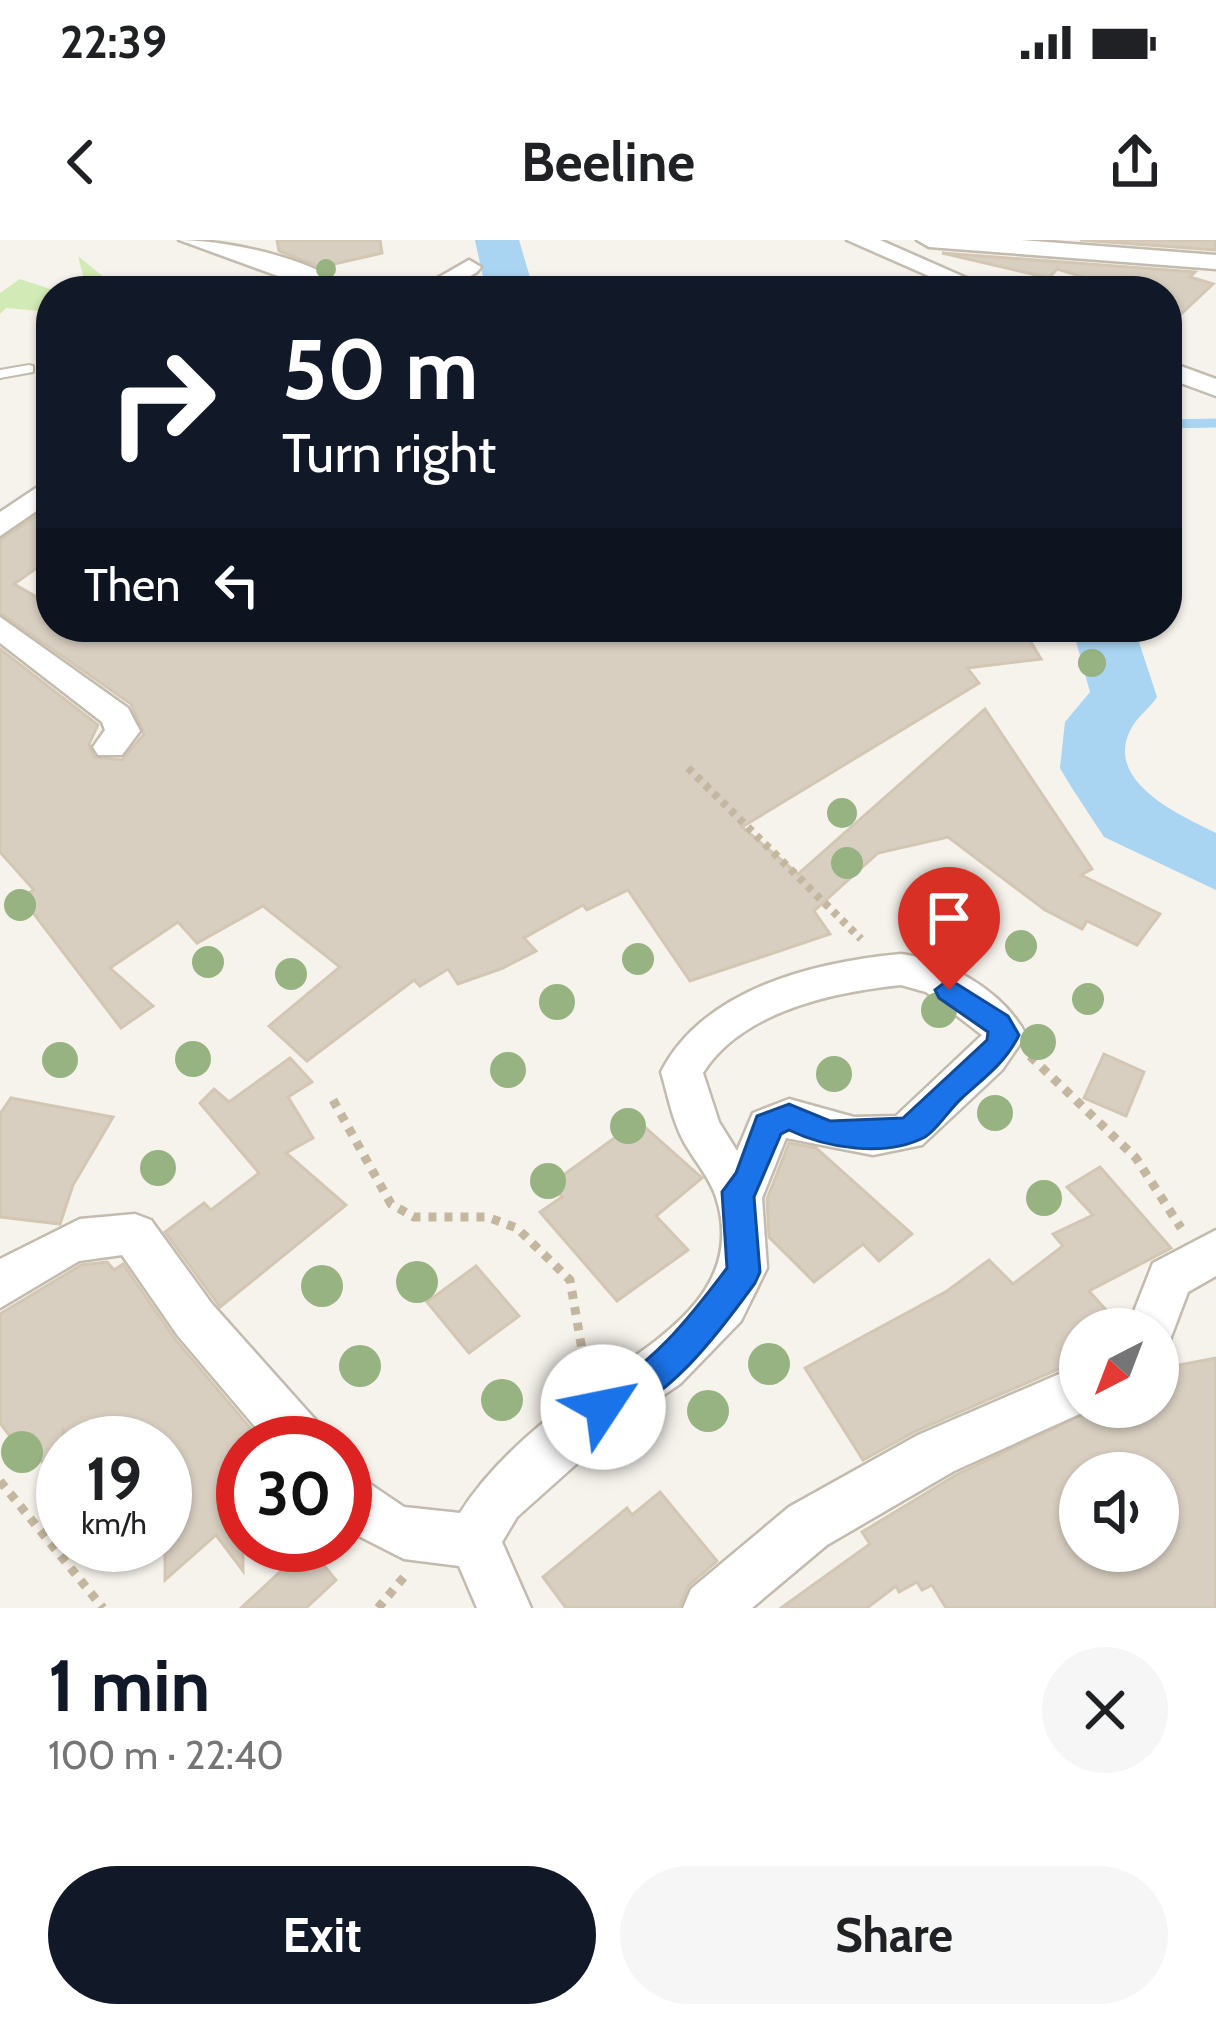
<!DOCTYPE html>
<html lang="en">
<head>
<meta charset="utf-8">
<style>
	:root { --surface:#fff; --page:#f6f6f6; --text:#202124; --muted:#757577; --accent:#111827 }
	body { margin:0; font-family:Cabin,sans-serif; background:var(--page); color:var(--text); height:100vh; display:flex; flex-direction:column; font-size:45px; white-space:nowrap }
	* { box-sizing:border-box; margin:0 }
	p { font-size:39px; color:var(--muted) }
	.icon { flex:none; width:66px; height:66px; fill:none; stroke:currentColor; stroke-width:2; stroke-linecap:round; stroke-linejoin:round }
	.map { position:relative; height:1368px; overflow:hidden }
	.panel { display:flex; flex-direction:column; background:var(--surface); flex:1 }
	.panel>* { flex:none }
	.guide { position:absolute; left:36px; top:36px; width:1146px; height:366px; border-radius:48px; box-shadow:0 3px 9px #0004; background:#111827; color:#fff; overflow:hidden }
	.needle { width:78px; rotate:222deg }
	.buttons { position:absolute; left:1059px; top:1068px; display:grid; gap:24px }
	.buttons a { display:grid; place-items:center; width:120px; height:120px; border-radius:50%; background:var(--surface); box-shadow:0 3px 9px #0004; font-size:60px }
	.speed { position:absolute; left:36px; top:1176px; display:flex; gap:24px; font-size:60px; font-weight:700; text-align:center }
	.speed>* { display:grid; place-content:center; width:156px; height:156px; border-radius:50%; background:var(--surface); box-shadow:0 3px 9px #0004; line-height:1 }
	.speed small { font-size:30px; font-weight:400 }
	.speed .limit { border:18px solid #d22; background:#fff; color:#111 }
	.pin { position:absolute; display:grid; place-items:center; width:102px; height:102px; color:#fff; margin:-123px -51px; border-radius:50% 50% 50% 0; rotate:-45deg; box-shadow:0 0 12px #0007 }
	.pin .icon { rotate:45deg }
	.me { position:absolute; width:132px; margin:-66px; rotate:56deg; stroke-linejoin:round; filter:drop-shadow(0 0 9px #0008) }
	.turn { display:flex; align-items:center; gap:42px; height:252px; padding:0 48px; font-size:54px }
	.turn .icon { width:156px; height:156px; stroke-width:2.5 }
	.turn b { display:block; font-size:84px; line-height:102px }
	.then { display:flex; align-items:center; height:114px; padding:0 48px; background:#0003; gap:24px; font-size:45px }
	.round { display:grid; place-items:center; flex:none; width:126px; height:126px; border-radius:63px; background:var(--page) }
	.head { display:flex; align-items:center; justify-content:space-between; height:204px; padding:0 48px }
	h1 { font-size:72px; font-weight:800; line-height:90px; color:var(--accent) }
	.cta { display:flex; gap:24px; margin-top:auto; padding:24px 48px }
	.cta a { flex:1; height:138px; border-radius:72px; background:var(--accent); color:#fff; font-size:48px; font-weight:800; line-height:138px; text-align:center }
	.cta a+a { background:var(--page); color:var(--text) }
	.status { display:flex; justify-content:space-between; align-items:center; height:84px; padding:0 60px; background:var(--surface); direction:ltr }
	.status svg { height:33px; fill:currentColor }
	header { display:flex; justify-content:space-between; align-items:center; height:156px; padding:0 48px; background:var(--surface); font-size:54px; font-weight:800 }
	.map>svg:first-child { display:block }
	.green { fill:#d2eab5 }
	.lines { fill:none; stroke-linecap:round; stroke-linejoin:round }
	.stream { stroke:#a9d4f2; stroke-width:9 }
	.river { fill:#a9d4f2; fill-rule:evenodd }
	.building { fill:#d8cfc1; stroke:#d3c7b4; stroke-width:3; fill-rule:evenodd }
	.lane-casing { stroke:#c2bbae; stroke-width:4 }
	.street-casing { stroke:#c2bbae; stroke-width:5 }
	.path-far1 { stroke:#c4b79f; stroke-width:8; stroke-dasharray:6 6; stroke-linecap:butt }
	.path { stroke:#c4b79f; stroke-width:9; stroke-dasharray:8 8; stroke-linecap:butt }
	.lane { fill:#fff; fill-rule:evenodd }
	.street { fill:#fff; fill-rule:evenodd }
	.tree { fill:#97b381 }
	.route { fill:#1a73e8; stroke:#114b97; stroke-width:3 }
</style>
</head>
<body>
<div class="status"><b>22:39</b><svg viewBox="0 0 49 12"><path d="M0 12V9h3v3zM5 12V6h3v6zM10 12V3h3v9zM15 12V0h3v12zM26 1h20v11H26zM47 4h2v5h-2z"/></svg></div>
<header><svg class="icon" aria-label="back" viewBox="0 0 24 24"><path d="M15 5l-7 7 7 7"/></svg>Beeline<svg class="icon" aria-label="share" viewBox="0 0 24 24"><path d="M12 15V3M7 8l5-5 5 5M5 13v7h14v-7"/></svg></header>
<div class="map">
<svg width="1216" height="1368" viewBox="0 0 1216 1368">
	<rect width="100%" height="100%" fill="#f6f3ec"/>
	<path class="green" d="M78 16 121 51H51V72L6 68 0 74V53L20 39 53 50 85 43Z"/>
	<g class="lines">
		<path class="stream" d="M1167 184 1216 183"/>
		<g class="river">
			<path d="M475 0H519L534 51H486Z"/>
			<path d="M1072 387H1134L1157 457C1150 468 1138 476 1132 487 1101 541 1180 575 1216 593V650L1104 597 1070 545 1060 528 1065 482 1090 452Z"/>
		</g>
	</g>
	<g class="building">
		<path d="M277 0H380L382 13 321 27 279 11Z"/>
		<path d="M1080 0H1216V9L1215 10Z"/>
		<path d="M942 13 1195 32 1190 37 1213 44 1179 76 1167 70V51H1128L1057 29 1049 38Z"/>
		<path d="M51 266V318L14 344 51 365V387H1022L1041 419 967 428 979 443 742 587 798 634 985 469 1092 629 1081 635 1160 674 1137 705 1087 681 1082 689 1045 670 948 597 878 613 814 671 830 694 690 741 628 650 587 670 583 665 524 698 536 711 503 728 458 744 448 729 420 746 414 740 307 821 269 786 340 727 263 666 197 703 178 682 110 728 153 766 121 788 21 657 34 650 0 612V409L98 485 89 504 94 517 122 520 144 494 131 464 0 373V300Z"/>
		<path d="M1104 814 1144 832 1126 876 1084 858Z"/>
		<path d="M290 818 312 842 288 857 313 898 286 913 346 965 220 1067 165 992 204 963 211 970 259 933 200 863 214 849 229 862Z"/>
		<path d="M11 858 113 877 73 945 60 984 0 977V874Z"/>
		<path d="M638 881 702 938 656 976 688 1010 617 1061 540 972 562 957 551 944Z"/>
		<path d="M789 903 816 908 912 994 879 1021 863 1004 814 1042 769 997 767 959Z"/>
		<path d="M1100 927 1171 1008 1089 1051 1123 1089H1080V1116L1068 1125 916 1191 863 1220 805 1128 947 1051 989 1020 1013 1044 1063 1006 1053 994 1093 975 1067 947Z"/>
		<path d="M107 1022 114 1030 123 1024 175 1099 263 1203H243V1331L216 1295 165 1340V1203H73L63 1190V1246L29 1207 22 1212 0 1183V1074L81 1025Z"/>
		<path d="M476 1026 519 1076 469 1113 427 1062Z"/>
		<path d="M1216 1118V1368H946L932 1345 922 1350 917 1342 899 1352 896 1346 867 1368H781L870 1304 862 1292 956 1235 1099 1167H1158V1129ZM1080 1233H1158V1311H1080Z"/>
		<path d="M660 1252 717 1321 688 1346 679 1368H566L543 1337 627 1268 632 1275Z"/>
		<path d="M308 1306 336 1340 306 1368H241Z"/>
	</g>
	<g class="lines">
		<defs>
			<path id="lane" d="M29 125 33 126V132L0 138V130Z"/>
			<g id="street">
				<path d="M179 0C223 0 318 18 348 51H319Z"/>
				<path d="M847 0H880L996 51H963Z"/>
				<path d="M917 0H1021L1216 15V29L929 7Z"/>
				<path d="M469 20 481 27 477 32 445 51H415Z"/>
				<path d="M1167 121 1216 139V156L1167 138Z"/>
				<path d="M51 238V261L0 296V272Z"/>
				<path d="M0 377 128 468 140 491 122 515H98L93 507 105 490 102 482 0 403Z"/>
				<path d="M901 714C949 720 1004 752 1026 795L1002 830 922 905 873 915 786 898 762 958 767 1028 741 1081 680 1144 621 1184 517 1277 502 1302 531 1368H477L459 1326 404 1319 345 1289V1227L404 1267 460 1273C489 1227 538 1184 584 1151 650 1104 748 1055 716 957 710 938 694 920 684 902 672 880 668 855 661 832 703 749 814 722 901 714ZM901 745 926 752 982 795 896 876 854 877 789 859 753 873 737 911 719 882 703 833C742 771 834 752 901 745Z"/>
				<path d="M135 974 151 980 212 1064 320 1185 327 1203H269L178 1096 122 1015 79 1021 0 1068V1019L80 979Z"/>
				<path d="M1216 990V1036L1188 1052 1168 1105 1158 1109V1089H1127L1153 1023Z"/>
				<path d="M1080 1125V1167H1095L954 1231 827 1305 752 1368H683L691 1349 789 1267 918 1195Z"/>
			</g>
		</defs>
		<use href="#lane" class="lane-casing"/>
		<use href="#street" class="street-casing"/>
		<path class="path-far1" d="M688 528 861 699"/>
		<g class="path">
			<path d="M1030 816 1136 918 1181 988"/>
			<path d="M333 860 391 964 414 977H487L517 988 570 1040 585 1127"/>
			<path d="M0 1241 103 1368"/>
			<path d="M378 1368 404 1337"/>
		</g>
		<use href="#lane" class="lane"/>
		<use href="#street" class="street"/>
	</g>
	<g class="tree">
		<circle cx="326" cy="29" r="10"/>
		<circle cx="1092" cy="423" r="14"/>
		<circle cx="842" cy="573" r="15"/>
		<circle cx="847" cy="623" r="16"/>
		<circle cx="935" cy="657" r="16"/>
		<circle cx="20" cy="665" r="16"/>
		<circle cx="1021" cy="706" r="16"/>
		<circle cx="638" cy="719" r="16"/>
		<circle cx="208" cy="722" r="16"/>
		<circle cx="291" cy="734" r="16"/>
		<circle cx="1088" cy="759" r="16"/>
		<circle cx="557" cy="762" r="18"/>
		<circle cx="939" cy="770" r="18"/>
		<circle cx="1038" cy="802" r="18"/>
		<circle cx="193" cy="819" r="18"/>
		<circle cx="60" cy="820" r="18"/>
		<circle cx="508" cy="830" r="18"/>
		<circle cx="834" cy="834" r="18"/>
		<circle cx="995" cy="873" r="18"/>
		<circle cx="628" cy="886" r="18"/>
		<circle cx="158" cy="928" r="18"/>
		<circle cx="548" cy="941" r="18"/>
		<circle cx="1044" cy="958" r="18"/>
		<circle cx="417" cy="1042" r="21"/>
		<circle cx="322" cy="1046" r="21"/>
		<circle cx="769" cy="1124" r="21"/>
		<circle cx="360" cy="1126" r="21"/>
		<circle cx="502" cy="1160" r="21"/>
		<circle cx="708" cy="1171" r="21"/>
		<circle cx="22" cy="1212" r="21"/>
	</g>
	<path class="route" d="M949 739 1008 776 1019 795C1006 822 985 837 963 857 950 868 938 889 925 897 885 918 826 908 789 890L781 894 754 957 760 1032 755 1043C715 1098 669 1160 603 1184L591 1179 586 1167 591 1155C648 1132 691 1076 727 1028L722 952 736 933 757 876 789 864 830 881 903 878 987 800 988 792 939 758 935 750Z"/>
</svg>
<div class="buttons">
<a><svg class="needle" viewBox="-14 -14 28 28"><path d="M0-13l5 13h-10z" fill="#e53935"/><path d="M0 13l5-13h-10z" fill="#757577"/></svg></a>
<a><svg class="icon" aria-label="sound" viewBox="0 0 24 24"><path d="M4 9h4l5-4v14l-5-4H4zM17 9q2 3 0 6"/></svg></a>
</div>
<div class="speed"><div>19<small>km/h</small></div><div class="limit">30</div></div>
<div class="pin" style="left:949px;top:750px;background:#d93025"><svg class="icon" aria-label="arrive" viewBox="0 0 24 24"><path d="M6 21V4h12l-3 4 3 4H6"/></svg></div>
<svg class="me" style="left:603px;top:1167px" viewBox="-20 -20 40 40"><circle r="19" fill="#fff"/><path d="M0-13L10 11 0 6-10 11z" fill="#1a73e8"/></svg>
<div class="guide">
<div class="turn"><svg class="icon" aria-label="right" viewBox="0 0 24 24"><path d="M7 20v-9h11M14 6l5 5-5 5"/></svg><div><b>50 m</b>Turn right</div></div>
<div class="then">Then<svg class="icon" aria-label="left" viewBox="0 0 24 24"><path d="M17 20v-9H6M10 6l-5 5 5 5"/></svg></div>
</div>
</div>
<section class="panel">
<div class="head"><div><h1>1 min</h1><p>100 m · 22:40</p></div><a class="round"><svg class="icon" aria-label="close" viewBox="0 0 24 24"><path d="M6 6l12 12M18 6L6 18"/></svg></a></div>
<div class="cta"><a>Exit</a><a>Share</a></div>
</section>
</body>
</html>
